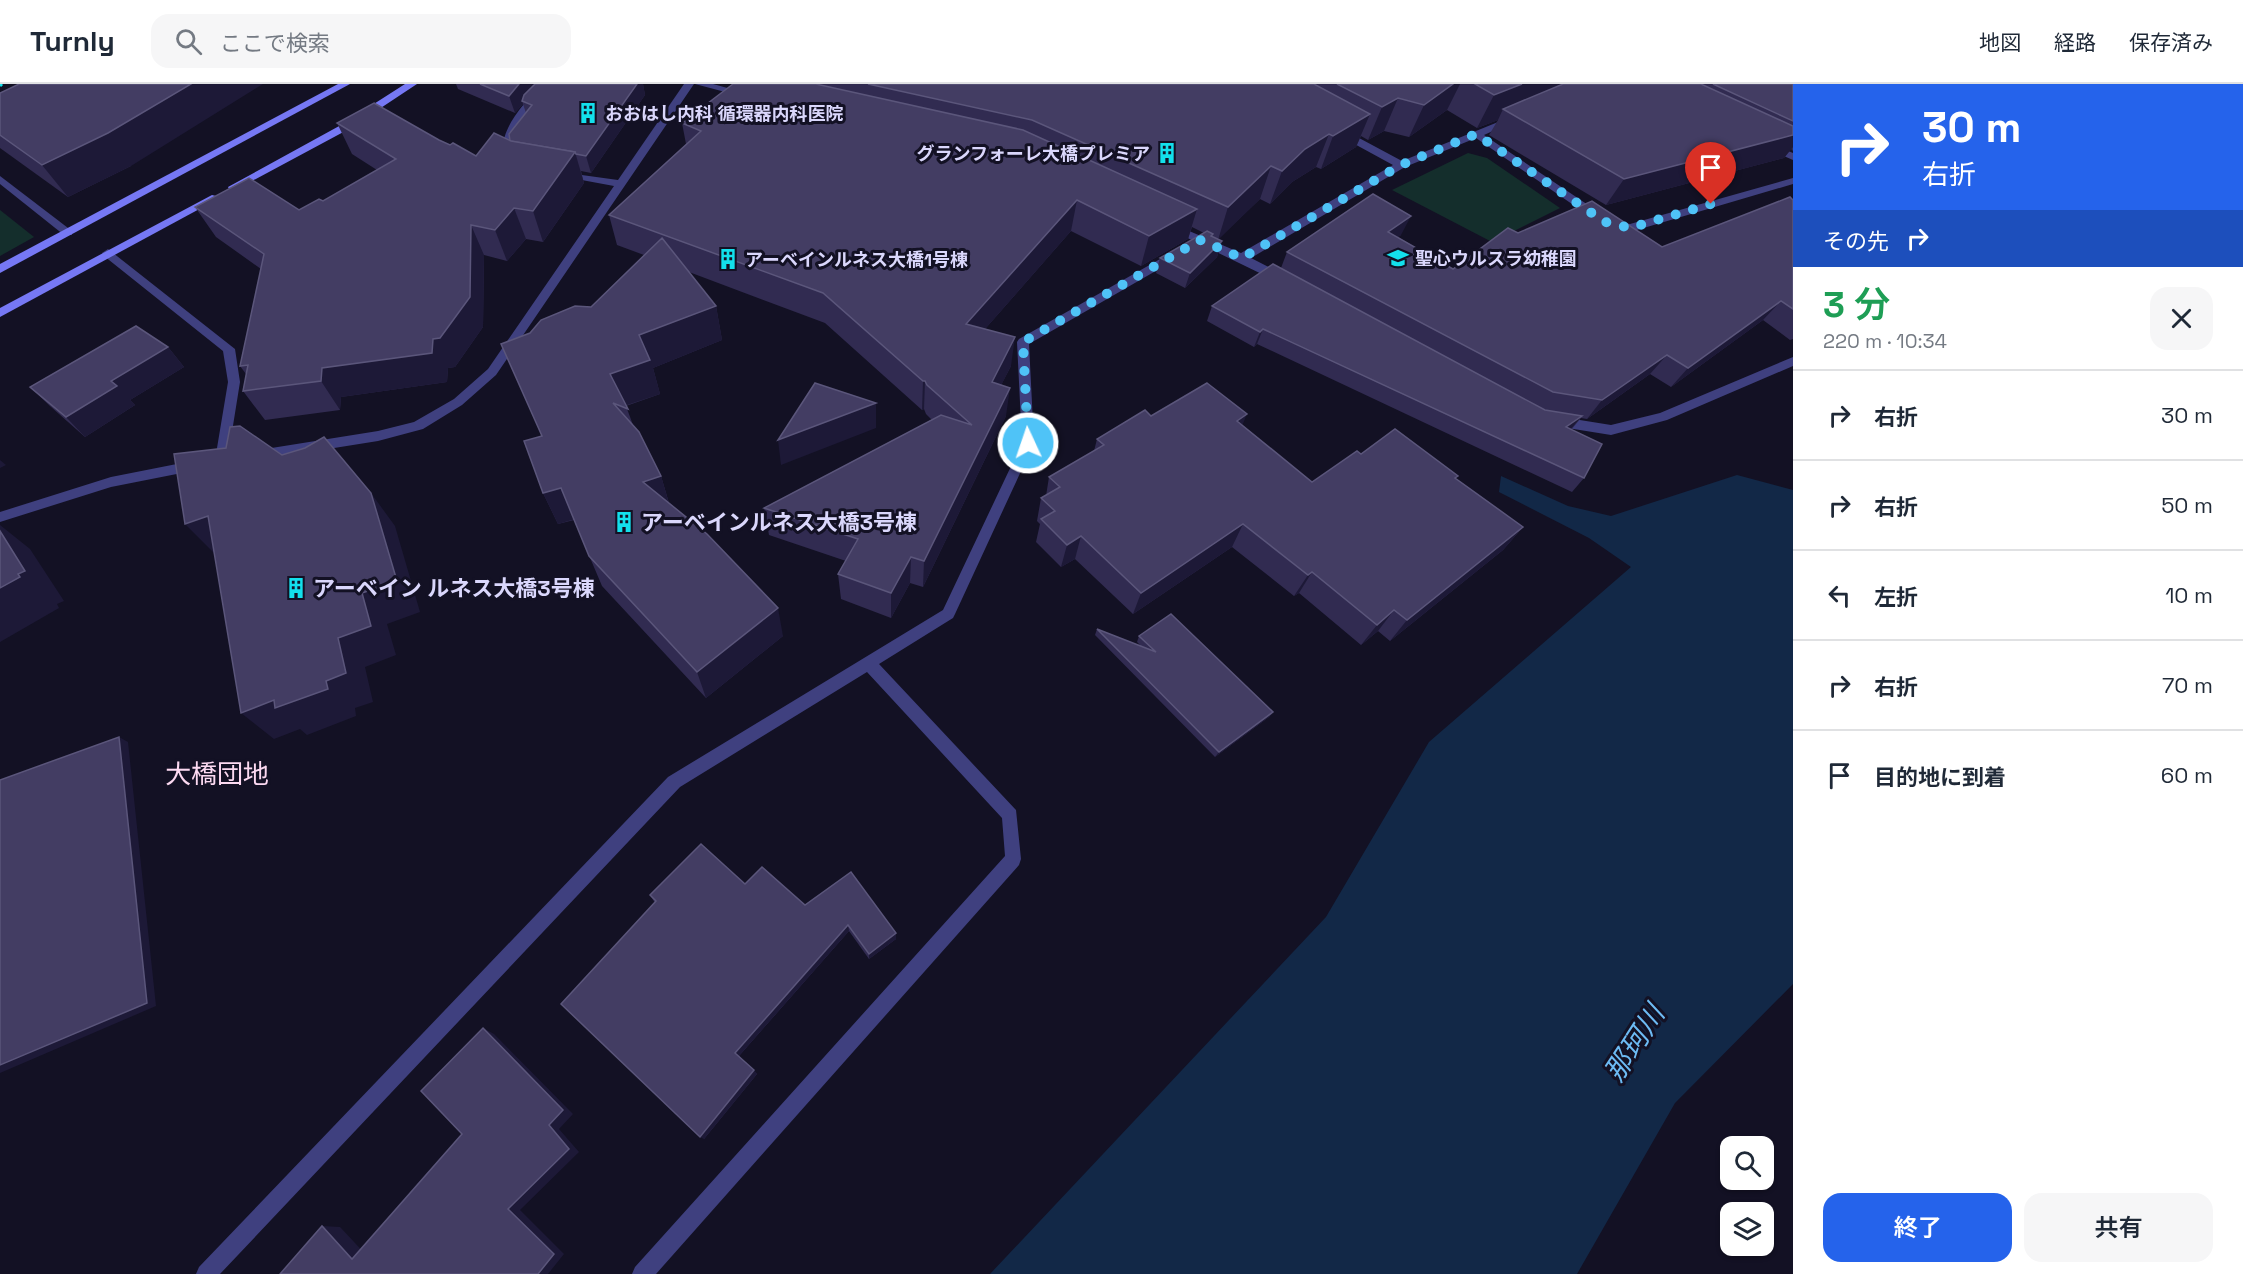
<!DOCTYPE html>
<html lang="ja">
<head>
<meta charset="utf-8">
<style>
	:root { --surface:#fff; --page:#f6f6f7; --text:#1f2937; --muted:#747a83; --line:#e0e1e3; --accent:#2563eb }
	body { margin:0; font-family:"Space Grotesk","Noto Sans JP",sans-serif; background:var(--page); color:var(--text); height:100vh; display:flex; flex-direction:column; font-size:22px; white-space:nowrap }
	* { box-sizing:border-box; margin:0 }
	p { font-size:20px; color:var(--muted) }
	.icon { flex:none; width:33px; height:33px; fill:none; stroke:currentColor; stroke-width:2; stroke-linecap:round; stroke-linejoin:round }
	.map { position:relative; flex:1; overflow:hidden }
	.sheet { display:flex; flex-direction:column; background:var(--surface); width:450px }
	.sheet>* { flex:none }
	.guide { background:#2563eb; color:#fff; overflow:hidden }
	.fabs { position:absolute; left:1720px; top:1052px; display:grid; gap:12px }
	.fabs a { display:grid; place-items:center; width:54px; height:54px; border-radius:12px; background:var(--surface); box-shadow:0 2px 4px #0004; font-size:30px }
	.pin { position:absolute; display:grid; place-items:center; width:51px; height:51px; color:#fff; margin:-62px -26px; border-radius:50% 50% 50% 0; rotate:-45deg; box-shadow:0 0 6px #0007 }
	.pin .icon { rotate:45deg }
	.me { position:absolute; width:66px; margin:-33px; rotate:357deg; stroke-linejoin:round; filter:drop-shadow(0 0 4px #0008) }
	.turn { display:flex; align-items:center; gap:21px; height:126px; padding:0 30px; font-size:27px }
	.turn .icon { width:78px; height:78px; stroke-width:2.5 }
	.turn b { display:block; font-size:42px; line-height:51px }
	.then { display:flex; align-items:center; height:57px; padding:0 30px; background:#0003; gap:12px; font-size:22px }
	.round { display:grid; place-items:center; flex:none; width:63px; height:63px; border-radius:18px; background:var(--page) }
	.summary { display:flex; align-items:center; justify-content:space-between; height:102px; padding:0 30px }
	h1 { font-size:36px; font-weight:600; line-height:45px; color:#1e9e55 }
	.cta { display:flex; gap:12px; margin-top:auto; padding:12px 30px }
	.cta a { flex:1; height:69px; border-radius:18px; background:var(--accent); color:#fff; font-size:24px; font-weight:600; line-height:69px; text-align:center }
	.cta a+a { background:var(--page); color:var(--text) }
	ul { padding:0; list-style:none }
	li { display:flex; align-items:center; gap:18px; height:90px; padding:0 30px; border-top:2px solid var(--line) }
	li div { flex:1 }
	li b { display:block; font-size:22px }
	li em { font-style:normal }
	header { display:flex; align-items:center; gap:36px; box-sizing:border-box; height:84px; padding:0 30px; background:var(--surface); border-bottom:2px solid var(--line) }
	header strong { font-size:28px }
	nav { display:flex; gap:33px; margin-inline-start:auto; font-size:21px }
	.search { width:420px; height:54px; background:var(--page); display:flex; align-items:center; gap:15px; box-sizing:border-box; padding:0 21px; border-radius:18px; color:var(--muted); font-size:22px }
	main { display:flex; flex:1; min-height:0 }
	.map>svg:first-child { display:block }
	.green { fill:#142e2c }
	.water { fill:#122847 }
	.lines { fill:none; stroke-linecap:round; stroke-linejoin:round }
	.street { fill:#3f407f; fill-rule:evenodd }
	.secondary { fill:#7678f4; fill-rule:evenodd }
	.rail { stroke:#13e0ec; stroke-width:3; stroke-dasharray:7 5; stroke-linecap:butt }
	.wall { fill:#312b51 }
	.shaded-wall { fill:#1d1937 }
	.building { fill:#433d63; stroke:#5b567b; stroke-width:1.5 }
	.route { stroke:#4fc3f7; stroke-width:10; stroke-dasharray:0 18 }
	.labels { text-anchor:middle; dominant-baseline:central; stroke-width:6; stroke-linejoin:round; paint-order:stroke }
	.far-poi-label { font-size:18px; font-weight:bold; fill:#dad7fc; stroke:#131124; text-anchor:start }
	.poi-label { font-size:22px; font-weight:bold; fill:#dad7fc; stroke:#131124; text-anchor:start }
	.quarter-label { font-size:26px; fill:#fcd9f1; stroke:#131124 }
	.near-water-label { font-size:28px; font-style:italic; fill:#6dbbf4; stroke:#131124 }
</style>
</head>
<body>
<header>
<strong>Turnly</strong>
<div class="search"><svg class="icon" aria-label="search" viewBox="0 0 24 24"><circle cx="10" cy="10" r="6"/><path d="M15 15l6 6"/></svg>ここで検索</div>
<nav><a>地図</a><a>経路</a><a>保存済み</a></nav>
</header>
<main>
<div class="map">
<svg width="1793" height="1190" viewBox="0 0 1793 1190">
	<rect width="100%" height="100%" fill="#131124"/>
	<g class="green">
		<path d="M1468 69 1487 74 1560 124 1492 158 1392 106Z"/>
		<path d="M0 126 34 153 0 172Z"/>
	</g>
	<path class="water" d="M1737 391 1793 406V900L1675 1019 1577 1190H990L1326 833 1429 658 1631 483 1589 454 1499 408 1501 392 1568 422 1611 432Z"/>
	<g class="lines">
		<g class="street">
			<path d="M542 0H552C533 24 511 43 514 76L505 78C494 50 524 19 542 0Z"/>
			<path d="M684 0H694L496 291 462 321 423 345 378 357 259 376 254 374 252 371 254 368 259 366 378 347 414 338 454 315 488 285 614 102 560 92V88L618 96Z"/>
			<path d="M695 0H713L749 10 744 13Z"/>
			<path d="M1508 34 1517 36 1484 51 1609 135 1630 140 1793 94V100L1630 148 1601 140 1476 54 1405 83 1251 174 1286 192V198H1278L1165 143 1171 140 1175 141 1241 169 1393 81 1338 51V47H1346L1402 77Z"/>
			<path d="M1769 59 1793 69V76L1765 64V60Z"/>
			<path d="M0 92 72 147V151H64L0 100Z"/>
			<path d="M108 165 235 265 240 298 227 379H217L215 376 228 298 223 267 104 172 102 169Z"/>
			<path d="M1176 166 1182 170 1180 173 1029 260 1034 359 955 530 953 534 879 580 1016 726 1021 775 1019 781 656 1190H632L635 1183 1005 772 1002 734 867 588 680 703 220 1190H196L199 1183 668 693 943 526 1022 359 1017 258 1019 255Z"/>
			<path d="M1793 273V282L1667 336 1611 351 1555 342 1549 337 1555 332 1611 341 1660 329Z"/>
			<path d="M197 376 204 381 202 385 111 403 0 438V428L111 393Z"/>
		</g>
		<g class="secondary">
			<path d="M338 0H350L0 189V180Z"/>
			<path d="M405 0H417L349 45 237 105H229L228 103 341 41Z"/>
			<path d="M212 111 216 112V116L0 233V224Z"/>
		</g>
		<path class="rail" d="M0 2 2 0"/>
	</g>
	<g class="wall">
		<path d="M456 0H643L645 11 591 89 581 87 584 99 543 158 526 155 507 177 484 171 483 243 455 283 448 284 447 298 341 313 340 326 265 336 243 307 246 290 240 282 261 185 216 153 195 123 299 126 323 117 377 86 352 70 337 39 439 56 476 72 510 57 526 29 523 20 515 29 458 5Z"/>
		<path d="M733 0H1793V67L1791 65 1784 74 1606 121 1489 51 1498 36 1477 44 1447 26 1409 53 1384 47 1368 56 1361 52 1356 63 1321 85 1316 83 1292 98 1270 120 1260 115 1218 155 1222 157 1217 173 1185 204 1156 189 1160 174 1204 149 1192 143 1188 155 1141 182 1071 147 985 245 1011 282 1001 301 1006 332 923 503 910 499 891 534 841 515 838 490 846 477 769 451 764 424 932 336 926 330 924 325 922 326 825 239 689 188 716 222 722 256 653 284 660 310 626 322 633 341 661 392 669 419 783 552 706 614 602 502 574 436 558 440 543 409 542 352 530 249 591 223 644 171 617 161 609 131 686 60 682 39Z"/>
		<path d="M0 9 131 82 68 113 0 64Z"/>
		<path d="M1793 116V255L1790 256 1763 236 1671 303 1650 290 1587 335 1581 334 1571 346 1584 394 1572 408 1257 260 1254 263 1207 237 1212 222 1281 184 1287 168 1401 151 1398 153 1453 185 1518 149 1662 163Z"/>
		<path d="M168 263 184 283 130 316 135 321 85 353 50 322 30 303Z"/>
		<path d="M1151 332 1242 342 1312 398 1361 370 1456 395 1523 443 1503 466 1390 557 1378 547 1361 561 1299 509 1294 512 1232 463 1133 530 1075 475 1061 483 1036 458 1040 440 1037 437 1041 414 1046 412 1049 393 1094 367 1097 355Z"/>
		<path d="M1097 545 1141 562 1137 558 1139 552 1273 628 1269 633 1215 673 1095 551Z"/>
		<path d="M745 800 805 821 896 855 869 875 849 847 739 972 757 990 704 1055 655 819 650 811Z"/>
	</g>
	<g class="shaded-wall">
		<path d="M191 0H263L131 82 68 113 42 81Z"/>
		<path d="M519 0H539L522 17 523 20 515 29 509 12Z"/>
		<path d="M637 0H643L645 11 591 89 586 72Z"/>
		<path d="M1453 0H1460L1447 26 1409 53 1424 21Z"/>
		<path d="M1522 0H1585L1503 25 1498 36 1477 44 1494 11Z"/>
		<path d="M1398 14 1384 47 1368 56 1382 23Z"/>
		<path d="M1370 30 1356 63 1321 85 1333 52Z"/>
		<path d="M1329 50 1316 83 1292 98 1270 120 1282 87 1305 65Z"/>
		<path d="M1793 51V63L1784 74 1606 121 1624 95Z"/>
		<path d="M575 68 584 99 543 158 533 127Z"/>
		<path d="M1271 82 1260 115 1218 156 1228 123Z"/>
		<path d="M1077 116 1071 147 964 269 966 240Z"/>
		<path d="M514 124 526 155 507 177 495 146Z"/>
		<path d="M1197 125 1188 155 1141 182 1149 152Z"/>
		<path d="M1411 132 1401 151 1379 167 1388 148Z"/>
		<path d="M471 141 484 171 483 243 455 283 448 284 447 298 341 313 340 326 321 297 322 284 433 255Z"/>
		<path d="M1222 157 1217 173 1185 204 1190 189Z"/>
		<path d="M1781 217 1763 236 1671 303 1688 284Z"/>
		<path d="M716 222 722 256 653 284 660 310 621 323 610 290 639 251Z"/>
		<path d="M1263 245 1257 260 1254 263 1260 248Z"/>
		<path d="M1015 253 1011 282 988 327 992 298Z"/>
		<path d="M168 263 184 283 130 316 135 321 85 353 66 333 111 297Z"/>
		<path d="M1667 271 1650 290 1587 335 1602 316Z"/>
		<path d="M923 297H925L924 325 922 326Z"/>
		<path d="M1010 304 1006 332 923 503 924 477Z"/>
		<path d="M876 319V344L781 381 778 356Z"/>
		<path d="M1247 330 1237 354V337Z"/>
		<path d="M1582 332 1570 346 1566 343Z"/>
		<path d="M0 376 6 381 0 384Z"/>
		<path d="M661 392 670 423 643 398Z"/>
		<path d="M561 404 575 435 558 440 543 409Z"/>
		<path d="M371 409 395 442 420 528 387 540 396 571 365 583 373 618 355 624 356 632 307 651 300 645 274 655 241 629 326 597 338 554 362 509Z"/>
		<path d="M208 432 217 472 185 440Z"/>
		<path d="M1243 440 1232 463 1133 530 1141 509Z"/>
		<path d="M0 441 30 465 64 517 57 520 59 524 0 558Z"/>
		<path d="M1523 443 1503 466 1390 557 1407 536Z"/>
		<path d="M1081 452 1075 475 1061 483 1067 461Z"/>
		<path d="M911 473 910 499 891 534V509Z"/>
		<path d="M1312 488 1299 509 1294 512 1308 491Z"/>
		<path d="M778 524 783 552 706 614 697 588Z"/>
		<path d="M1394 526 1378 547 1361 561 1377 541Z"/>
		<path d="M1273 628 1269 633 1215 673 1219 668Z"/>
		<path d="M119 653 128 658 156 922 0 989V981Z"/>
		<path d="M848 841 849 847 738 973 735 969Z"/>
		<path d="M896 849V855L869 875V870Z"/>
		<path d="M483 944 494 950 573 1030 559 1045 579 1068 520 1126 564 1170 548 1190H538L508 1125 549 1041Z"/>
		<path d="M754 986 757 990 704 1055 700 1053Z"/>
		<path d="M322 1142 340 1143 369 1174 352 1175Z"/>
	</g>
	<g class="building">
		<path d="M19 0H191L108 49 42 81 0 51V9Z"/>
		<path d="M480 0H519L509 12Z"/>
		<path d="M535 0H637L586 72 576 70 575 68 510 57 509 50 532 21 522 17 524 11Z"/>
		<path d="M733 0H816L1023 46 1197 125 1149 152 1077 116 966 240 1015 253 992 298 1010 304 924 477 911 473 891 509 838 490 858 455 764 424 941 331 972 341 927 301 925 297H923L823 209 609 131 701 47 682 39Z"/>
		<path d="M868 0H1314L1370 30 1333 52 1329 50 1305 65 1282 87 1271 82 1228 123 1032 36Z"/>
		<path d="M1337 0H1453L1424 21 1398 14 1382 23Z"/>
		<path d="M1475 0H1522L1494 11Z"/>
		<path d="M1563 0H1701L1793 42V51L1624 95 1503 25Z"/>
		<path d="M1713 0H1793V37Z"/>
		<path d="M374 19 439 56 450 61 453 59 476 72 494 49 511 57 575 68 533 127 514 124 495 146 471 141 470 213 440 254 433 255 432 269 322 284 321 297 243 307 248 281 240 282 264 170 195 123 249 94 299 126 319 115 323 117 396 75 337 39Z"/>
		<path d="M1373 110 1411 132 1388 148 1453 185 1508 144 1518 149 1592 117 1662 163 1790 113 1793 116V225L1781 217 1688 284 1667 271 1602 316 1553 308 1287 168Z"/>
		<path d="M1207 147 1213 150 1211 152 1222 157 1190 189 1160 174Z"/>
		<path d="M662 154 716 222 639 251 650 276 610 290 628 325 613 319 639 348 661 392 643 398 707 450 778 524 697 588 589 472 561 404 543 409 524 357 542 352 501 260 530 249 541 236 575 222 591 223Z"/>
		<path d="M1273 180 1545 326 1582 332 1566 343 1602 360 1584 394 1263 245 1260 248 1212 222Z"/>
		<path d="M136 242 168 263 111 297 117 302 66 333 30 303Z"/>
		<path d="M815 299 876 319 778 356Z"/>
		<path d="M1207 299 1247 330 1237 337 1312 398 1357 367 1361 370 1395 345 1458 392 1455 394 1523 443 1407 536 1394 526 1377 541 1312 488 1308 491 1243 440 1141 509 1081 452 1067 461 1041 435 1055 427 1041 414 1060 403 1049 393 1104 361 1097 355 1145 326 1151 332Z"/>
		<path d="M240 342 282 371 305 364 324 353 371 409 397 497 362 509 371 542 338 554 346 589 326 597 328 605 275 624 274 616 241 629 208 432 185 440 174 370 226 364 230 343Z"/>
		<path d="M0 447 25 487 18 490 20 493 0 504Z"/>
		<path d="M1171 530 1273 628 1219 668 1097 545 1156 568 1139 552Z"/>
		<path d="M119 653 147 919 0 981V696Z"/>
		<path d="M701 760 745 800 762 783 805 821 851 788 896 849 869 870 848 841 735 969 754 986 700 1053 561 920 656 817 650 811Z"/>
		<path d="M483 944 563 1026 549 1041 569 1065 508 1125 554 1170 538 1190H280L322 1142 352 1175 462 1050 421 1007Z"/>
	</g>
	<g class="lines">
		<path class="route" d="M1028 359 1023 258 1200 156 1242 174 1401 81 1476 50 1605 138 1630 144 1711 120"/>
	</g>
	<defs>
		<symbol id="building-bare" viewBox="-9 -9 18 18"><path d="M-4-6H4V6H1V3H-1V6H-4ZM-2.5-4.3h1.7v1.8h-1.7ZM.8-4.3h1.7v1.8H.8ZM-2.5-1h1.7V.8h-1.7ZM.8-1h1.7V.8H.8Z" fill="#13e0ec" stroke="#131124" stroke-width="2.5" paint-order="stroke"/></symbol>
		<symbol id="school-bare" viewBox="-9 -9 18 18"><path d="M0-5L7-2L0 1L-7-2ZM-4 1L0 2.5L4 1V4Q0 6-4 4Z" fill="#13e0ec" stroke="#131124" stroke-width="2.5" paint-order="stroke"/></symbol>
	</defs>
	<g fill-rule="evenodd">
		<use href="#building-bare" x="573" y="14" width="30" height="30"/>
		<use href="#building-bare" x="1152" y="54" width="30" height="30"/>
		<use href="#school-bare" x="1383" y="159" width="30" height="30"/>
		<use href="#building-bare" x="713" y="160" width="30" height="30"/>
		<use href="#building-bare" x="609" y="423" width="30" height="30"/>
		<use href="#building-bare" x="281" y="489" width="30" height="30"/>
	</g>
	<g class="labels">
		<g class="far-poi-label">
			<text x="605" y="29">おおはし内科 循環器内科医院</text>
			<text x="1150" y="69" text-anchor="end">グランフォーレ大橋プレミア</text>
			<text x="1415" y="174">聖心ウルスラ幼稚園</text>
			<text x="745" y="175">アーベインルネス大橋1号棟</text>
		</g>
		<g class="poi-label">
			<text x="641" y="438">アーベインルネス大橋3号棟</text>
			<text x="313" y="504">アーベイン ルネス大橋3号棟</text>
		</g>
		<g class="quarter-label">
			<text x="217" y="690">大橋団地</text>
		</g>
		<g class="near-water-label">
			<text transform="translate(1634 959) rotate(-57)">那珂川</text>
		</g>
	</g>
</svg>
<div class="fabs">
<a><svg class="icon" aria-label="search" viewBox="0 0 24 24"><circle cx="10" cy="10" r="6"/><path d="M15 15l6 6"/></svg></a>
<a><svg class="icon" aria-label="layers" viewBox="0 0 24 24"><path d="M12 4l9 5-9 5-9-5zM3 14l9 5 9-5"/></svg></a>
</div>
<div class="pin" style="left:1711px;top:120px;background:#d93025"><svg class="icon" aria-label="arrive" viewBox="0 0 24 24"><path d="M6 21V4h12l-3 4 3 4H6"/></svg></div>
<svg class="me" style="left:1028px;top:359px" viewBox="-20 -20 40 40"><circle r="17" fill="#4fc3f7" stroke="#fff" stroke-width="3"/><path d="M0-11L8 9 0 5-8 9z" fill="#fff"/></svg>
</div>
<section class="sheet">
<div class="guide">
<div class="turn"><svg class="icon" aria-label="right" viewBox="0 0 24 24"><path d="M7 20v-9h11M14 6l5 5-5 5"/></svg><div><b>30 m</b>右折</div></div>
<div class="then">その先<svg class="icon" aria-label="right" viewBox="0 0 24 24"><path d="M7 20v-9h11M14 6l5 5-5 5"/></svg></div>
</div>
<div class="summary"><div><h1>3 分</h1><p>220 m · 10:34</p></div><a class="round"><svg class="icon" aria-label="close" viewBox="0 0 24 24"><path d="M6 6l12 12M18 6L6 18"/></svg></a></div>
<ul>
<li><svg class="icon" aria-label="right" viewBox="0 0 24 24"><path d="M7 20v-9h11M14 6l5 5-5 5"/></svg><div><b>右折</b></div><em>30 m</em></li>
<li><svg class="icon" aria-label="right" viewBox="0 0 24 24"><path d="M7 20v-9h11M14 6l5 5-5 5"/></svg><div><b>右折</b></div><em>50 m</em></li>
<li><svg class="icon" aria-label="left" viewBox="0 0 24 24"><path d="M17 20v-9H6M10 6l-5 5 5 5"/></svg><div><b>左折</b></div><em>10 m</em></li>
<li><svg class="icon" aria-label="right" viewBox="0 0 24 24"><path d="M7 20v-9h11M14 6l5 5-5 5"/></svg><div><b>右折</b></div><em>70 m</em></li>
<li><svg class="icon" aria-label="arrive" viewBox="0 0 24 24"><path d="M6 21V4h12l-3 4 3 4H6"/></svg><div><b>目的地に到着</b></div><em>60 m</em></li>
</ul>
<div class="cta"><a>終了</a><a>共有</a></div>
</section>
</main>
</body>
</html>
